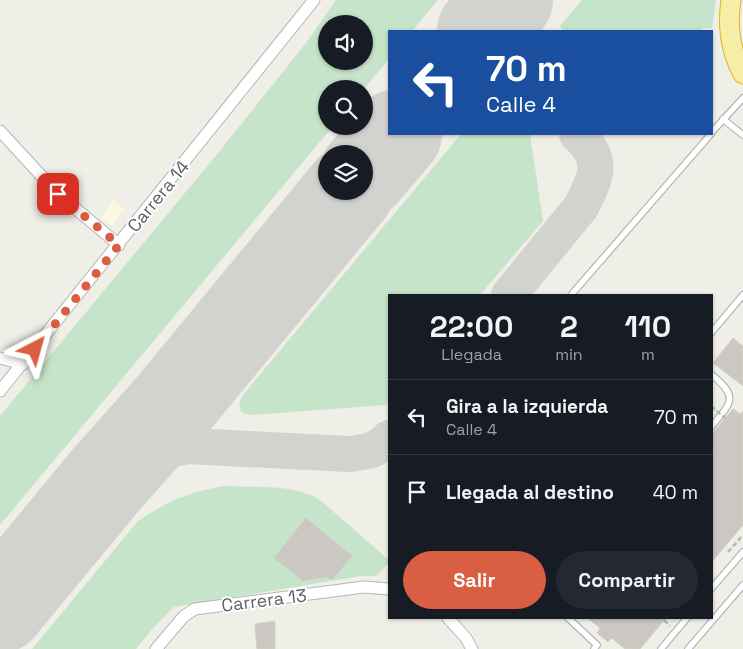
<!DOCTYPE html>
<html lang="es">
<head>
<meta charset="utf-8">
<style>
	:root { --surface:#171b24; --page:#242831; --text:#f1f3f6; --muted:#9ea1a6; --line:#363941; --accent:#da5e41 }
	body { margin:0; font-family:"Space Grotesk",sans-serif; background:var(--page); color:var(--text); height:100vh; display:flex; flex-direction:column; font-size:19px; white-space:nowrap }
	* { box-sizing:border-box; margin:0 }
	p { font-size:16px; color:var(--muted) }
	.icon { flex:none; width:28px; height:28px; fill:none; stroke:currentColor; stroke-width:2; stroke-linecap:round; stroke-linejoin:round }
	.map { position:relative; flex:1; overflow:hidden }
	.drawer { position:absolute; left:388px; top:294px; width:325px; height:325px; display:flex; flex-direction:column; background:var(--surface); border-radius:0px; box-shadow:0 1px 4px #0004 }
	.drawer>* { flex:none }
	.banner { position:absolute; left:388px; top:30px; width:325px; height:105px; border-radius:0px; box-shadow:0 1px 4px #0004; background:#1a4fa0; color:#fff; overflow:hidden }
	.controls { position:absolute; left:318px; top:15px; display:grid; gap:10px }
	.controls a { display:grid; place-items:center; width:55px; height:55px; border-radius:50%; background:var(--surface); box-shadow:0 1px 4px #0004; font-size:25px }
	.pin { position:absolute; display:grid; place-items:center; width:42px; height:42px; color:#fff; margin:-21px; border-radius:10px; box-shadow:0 2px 8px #0006 }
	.me { position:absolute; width:55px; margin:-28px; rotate:39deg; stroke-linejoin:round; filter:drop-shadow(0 0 4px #0008) }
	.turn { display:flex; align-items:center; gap:18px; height:105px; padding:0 15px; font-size:22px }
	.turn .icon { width:65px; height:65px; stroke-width:2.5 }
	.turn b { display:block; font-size:35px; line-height:42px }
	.eta { display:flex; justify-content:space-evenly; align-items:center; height:85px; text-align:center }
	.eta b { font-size:30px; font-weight:600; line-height:35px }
	.cta { display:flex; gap:10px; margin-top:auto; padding:10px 15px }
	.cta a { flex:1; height:58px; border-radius:30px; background:var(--accent); color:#fff; font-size:20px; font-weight:600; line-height:58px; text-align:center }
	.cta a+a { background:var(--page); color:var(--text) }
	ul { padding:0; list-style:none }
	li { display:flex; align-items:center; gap:15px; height:75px; padding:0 15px; border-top:1px solid var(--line) }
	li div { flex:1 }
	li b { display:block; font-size:19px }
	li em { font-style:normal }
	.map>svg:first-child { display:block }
	.commercial { fill:#fbf8df }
	.green { fill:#c6e4c9; fill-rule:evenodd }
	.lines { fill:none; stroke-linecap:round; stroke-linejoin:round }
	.taxiway { stroke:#d2d2ce; stroke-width:36 }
	.runway { stroke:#d2d2ce; stroke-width:90 }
	.building { fill:#cbc8c3; stroke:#d3d0c5 }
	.service-casing { stroke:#b4b6ba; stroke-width:8 }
	.minor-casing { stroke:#b4b6ba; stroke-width:13 }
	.trunk-casing { stroke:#e1b715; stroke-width:21 }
	.path { stroke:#9fc5ae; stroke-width:2.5; stroke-dasharray:5 2.5; stroke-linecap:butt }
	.service { stroke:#fff; stroke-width:5.5 }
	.minor { stroke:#fff; stroke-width:11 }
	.trunk { stroke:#f6eda6; stroke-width:19 }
	.path-bridge { stroke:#9fc5ae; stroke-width:2.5; stroke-dasharray:5 2.5; stroke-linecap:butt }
	.route { stroke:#da5e41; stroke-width:9; stroke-dasharray:0 16.2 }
	.labels { text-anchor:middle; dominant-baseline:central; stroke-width:4; stroke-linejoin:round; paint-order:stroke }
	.street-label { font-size:18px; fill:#5e6165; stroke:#fff }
</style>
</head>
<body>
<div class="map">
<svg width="743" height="649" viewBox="0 0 743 649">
	<rect width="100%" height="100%" fill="#efeee7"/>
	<path class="commercial" d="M113 200 125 209 112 226 101 218Z"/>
	<g class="green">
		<path d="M336 0H438L412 31H389V59L364 89H326V126H333L0 525V416L214 158 306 43ZM326 24H364V61H326Z"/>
		<path d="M582 0H716L712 28H704L699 31H563L560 26Z"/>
		<path d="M461 134H530L543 221 480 295H389V402L386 405 249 415 241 412 239 403 243 395Z"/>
		<path d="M224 486C256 488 293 483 320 500L389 560V563L376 576H361L174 607 154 627 136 649H32L138 521C166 502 191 491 224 486Z"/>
	</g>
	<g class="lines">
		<g class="taxiway">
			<path d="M498 31V21L504 5"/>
			<path d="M509 295 581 207C597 175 605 160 577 134"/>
			<path d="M169 409C168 427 172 437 188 446L349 454C366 452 377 451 389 438"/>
			<path d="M105 481C134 461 152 452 188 446"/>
		</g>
		<g class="runway">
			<path d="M482 31 508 0"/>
			<path d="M364 173 397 134"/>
			<path d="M0 608 105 481 169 409 349 191"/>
		</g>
	</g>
	<g class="building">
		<path d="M733 338 743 346V386L713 363Z"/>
		<path d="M733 409 740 414 743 411V525L711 563V435Z"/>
		<path d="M306 518 352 556 332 580 326 577 303 581 274 558Z"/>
		<path d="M587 618H666L640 649H625L612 638 608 642 597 633 600 628Z"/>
		<path d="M275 621V649H257L255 624Z"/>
	</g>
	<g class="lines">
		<defs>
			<g id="service">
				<path d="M723 119 743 135"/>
				<path d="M711 133 743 98"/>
				<path d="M571 295 711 134"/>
				<path d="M711 333 743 295"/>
				<path d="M711 374C739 397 732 402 711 427"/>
				<path d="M711 589 743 552"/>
				<path d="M568 618 597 645 594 649"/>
				<path d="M661 649 687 618"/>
				<path d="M688 649 743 585"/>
			</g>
			<g id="minor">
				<path d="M0 131 58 194 119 245"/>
				<path d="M0 358 23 364"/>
				<path d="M0 391 314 0"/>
				<path d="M448 618 466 638 472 649"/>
				<path d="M156 649 184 616 195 609 364 587 389 589"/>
			</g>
			<path id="trunk" d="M731 0C727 27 730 50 743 74"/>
		</defs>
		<use href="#service" class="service-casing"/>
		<use href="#minor" class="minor-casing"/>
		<use href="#trunk" class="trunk-casing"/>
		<g class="path">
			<path d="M728 552 743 535"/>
			<path d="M664 620 670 626"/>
		</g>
		<use href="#service" class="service"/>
		<use href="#minor" class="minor"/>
		<use href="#trunk" class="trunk"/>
		<path class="path-bridge" d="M711 406 725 418"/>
	</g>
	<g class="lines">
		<path class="route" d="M35 349 119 245 58 194"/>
	</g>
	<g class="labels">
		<g class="street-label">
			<text transform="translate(158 196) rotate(-51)">Carrera 14</text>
			<text transform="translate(264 600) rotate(-7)">Carrera 13</text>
		</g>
	</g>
</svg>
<div class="controls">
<a><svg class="icon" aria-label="sound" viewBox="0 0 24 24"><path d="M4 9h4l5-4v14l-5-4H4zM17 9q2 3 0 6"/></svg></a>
<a><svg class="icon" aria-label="search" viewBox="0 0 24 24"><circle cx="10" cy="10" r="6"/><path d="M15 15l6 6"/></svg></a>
<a><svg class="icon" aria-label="layers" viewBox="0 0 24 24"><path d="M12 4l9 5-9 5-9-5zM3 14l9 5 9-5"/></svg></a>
</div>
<div class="pin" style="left:58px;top:194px;background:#d93025"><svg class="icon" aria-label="arrive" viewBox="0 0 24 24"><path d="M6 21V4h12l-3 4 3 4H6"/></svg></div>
<svg class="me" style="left:35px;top:349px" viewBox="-20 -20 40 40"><path d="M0-17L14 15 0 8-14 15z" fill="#da5e41" stroke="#fff" stroke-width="4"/></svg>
<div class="banner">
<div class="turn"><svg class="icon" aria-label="left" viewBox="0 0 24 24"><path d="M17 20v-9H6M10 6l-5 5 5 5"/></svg><div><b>70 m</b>Calle 4</div></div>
</div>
<section class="drawer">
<div class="eta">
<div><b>22:00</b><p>Llegada</p></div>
<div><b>2</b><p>min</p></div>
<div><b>110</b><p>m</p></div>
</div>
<ul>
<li><svg class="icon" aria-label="left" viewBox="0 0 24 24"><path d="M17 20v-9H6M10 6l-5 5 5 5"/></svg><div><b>Gira a la izquierda</b><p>Calle 4</p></div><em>70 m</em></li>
<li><svg class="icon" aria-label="arrive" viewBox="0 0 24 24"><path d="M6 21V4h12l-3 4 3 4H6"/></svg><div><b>Llegada al destino</b></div><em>40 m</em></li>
</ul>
<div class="cta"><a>Salir</a><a>Compartir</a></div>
</section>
</div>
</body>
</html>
